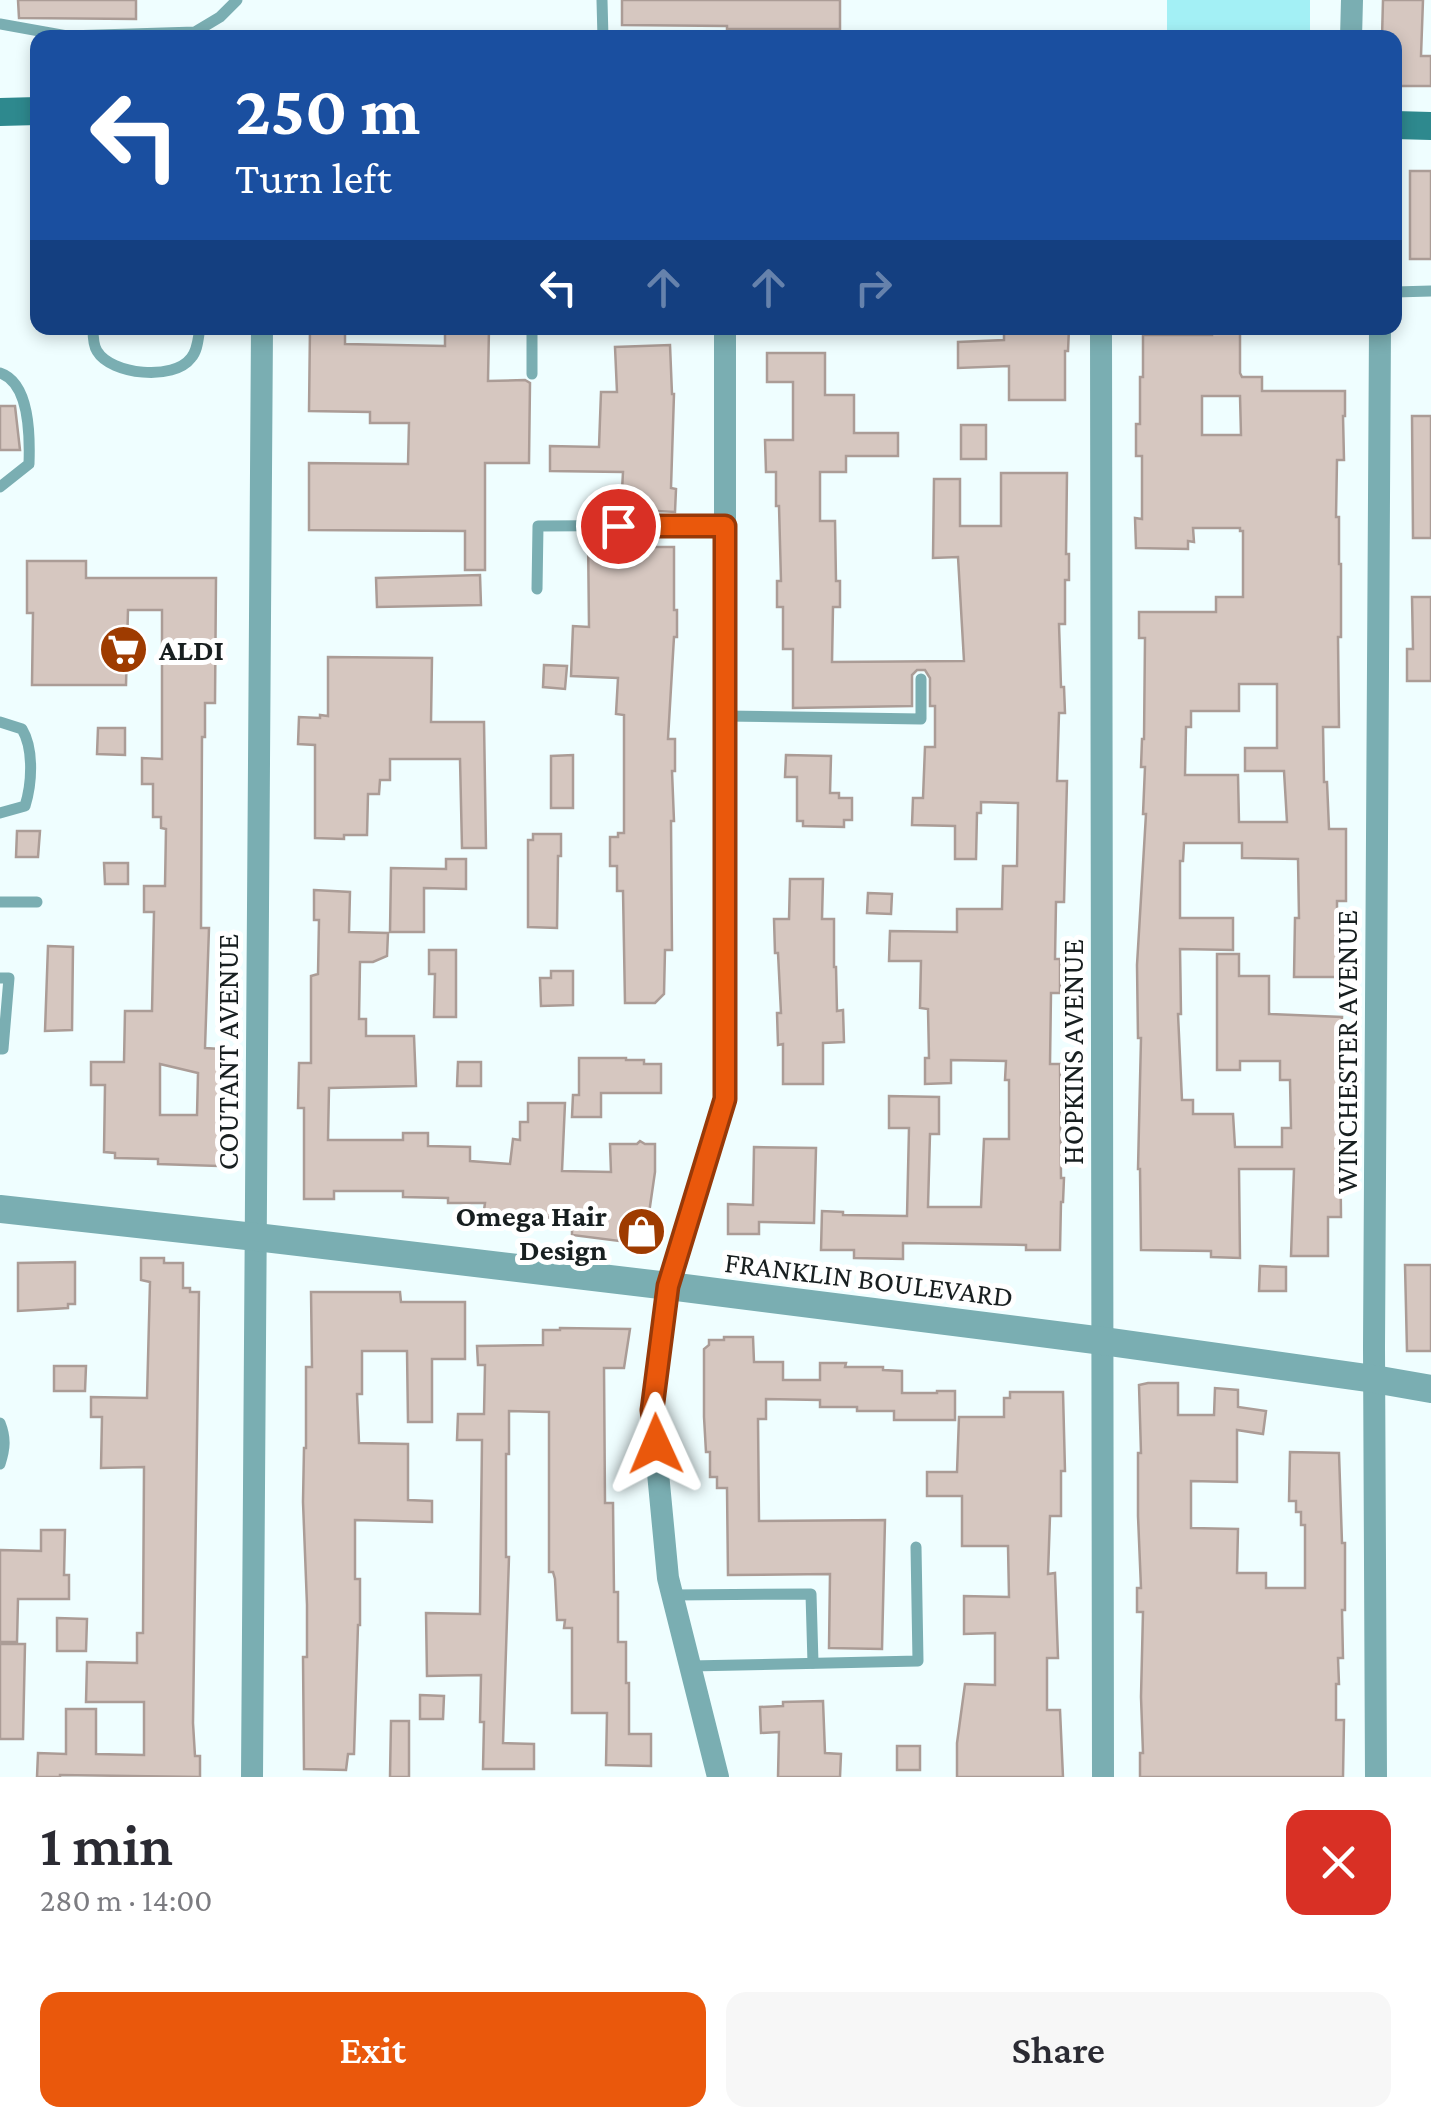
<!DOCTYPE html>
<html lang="en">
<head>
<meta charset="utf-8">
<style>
	:root { --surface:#fff; --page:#f7f7f7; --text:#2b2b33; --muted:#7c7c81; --accent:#ea580c }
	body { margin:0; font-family:"Crimson Pro",serif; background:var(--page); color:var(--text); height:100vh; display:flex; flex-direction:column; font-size:38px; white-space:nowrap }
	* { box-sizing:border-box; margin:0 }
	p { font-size:32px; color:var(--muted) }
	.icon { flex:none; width:55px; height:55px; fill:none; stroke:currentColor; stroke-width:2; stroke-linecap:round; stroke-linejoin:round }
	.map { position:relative; height:1777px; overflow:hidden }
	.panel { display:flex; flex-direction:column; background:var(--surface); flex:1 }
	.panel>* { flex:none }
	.hud { position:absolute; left:30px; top:30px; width:1372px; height:305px; border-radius:20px; box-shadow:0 5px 15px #0003; background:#1a4fa0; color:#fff; overflow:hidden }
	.pin { position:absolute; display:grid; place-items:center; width:85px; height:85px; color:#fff; margin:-42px; border:5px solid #fff; border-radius:50%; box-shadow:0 2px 10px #0007 }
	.me { position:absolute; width:110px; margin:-55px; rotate:359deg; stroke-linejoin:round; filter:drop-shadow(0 0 8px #0008) }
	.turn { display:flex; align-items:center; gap:35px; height:210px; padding:0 40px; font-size:45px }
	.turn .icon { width:130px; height:130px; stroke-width:2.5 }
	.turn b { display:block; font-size:70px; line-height:85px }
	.lanes { display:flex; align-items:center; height:95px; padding:0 40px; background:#0003; justify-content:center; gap:50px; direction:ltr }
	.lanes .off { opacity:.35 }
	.round { display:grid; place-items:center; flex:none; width:105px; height:105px; border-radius:20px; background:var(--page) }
	.overview { display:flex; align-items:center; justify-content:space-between; height:170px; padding:0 40px }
	h1 { font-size:60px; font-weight:600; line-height:75px }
	.action { display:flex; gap:20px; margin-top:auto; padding:20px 40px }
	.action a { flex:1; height:115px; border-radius:20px; background:var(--accent); color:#fff; font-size:40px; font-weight:600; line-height:115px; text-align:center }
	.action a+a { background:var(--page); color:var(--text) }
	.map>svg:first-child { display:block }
	.green { fill:#a3f0f5 }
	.building { fill:#d6c7c0; stroke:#ab9c96; stroke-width:2.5; fill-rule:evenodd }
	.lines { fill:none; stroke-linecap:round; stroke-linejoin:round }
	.service { stroke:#7aaeb2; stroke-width:11 }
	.minor { stroke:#7aaeb2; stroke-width:22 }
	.tertiary { stroke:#7aaeb2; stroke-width:28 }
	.secondary { stroke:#2e898e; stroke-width:28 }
	.route-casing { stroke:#983908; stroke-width:25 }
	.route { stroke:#ea580c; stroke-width:18 }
	.labels { text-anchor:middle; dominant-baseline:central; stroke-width:10; stroke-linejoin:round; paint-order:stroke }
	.poi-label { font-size:30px; font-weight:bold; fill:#181f20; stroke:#fff; text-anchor:start }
	.street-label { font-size:30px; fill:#181f20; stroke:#fff }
</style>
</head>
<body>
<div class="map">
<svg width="1431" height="1777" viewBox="0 0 1431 1777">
	<rect width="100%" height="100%" fill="#effeff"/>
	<rect class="green" x="1167" y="0" width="143" height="37"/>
	<g class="building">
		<path d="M18 0H136V19L19 18Z"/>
		<path d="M622 0H840V29H727V26L622 25Z"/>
		<path d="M1383 0H1423L1421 56H1431V86H1395V38H1382Z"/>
		<rect x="1410" y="171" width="21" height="88"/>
		<path d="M310 328H345V344L445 346V328H489L488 381 525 380 530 383 529 463H485V570H465V531L309 530V463L408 464 409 423H370V412L309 411Z"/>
		<path d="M1004 328H1069L1068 351H1065V400H1009V366L958 368V342L1004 340Z"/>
		<path d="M1212 328H1240V373L1242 377H1262V391H1345V416H1343L1344 460H1337L1336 517H1339V564H1341V637H1338L1339 727H1323L1324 782H1327L1329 829H1346V901H1337V947H1339V973H1337V977H1294L1295 918H1299L1298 859 1242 858V843H1184L1183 861H1180V918H1233V950L1180 949 1181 1014H1178L1182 1100H1193V1114H1233L1235 1147H1282V1128H1291L1290 1080H1280V1061H1240V1070H1217V954H1239V976H1269V1014L1342 1017 1340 1056H1344V1124L1340 1125 1341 1217H1328V1256H1291L1294 1169H1239L1240 1258 1211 1257V1251L1141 1250 1140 1169H1138L1141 1038H1138L1137 965 1146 814H1143L1145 767H1141L1142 739H1144L1145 638H1139V612H1216V597H1243V531H1240V528H1193L1194 542 1188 541V549L1136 548 1135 518 1142 519V456H1136V424H1140V377H1143V335H1212ZM1202 396H1240L1241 435H1202ZM1239 684H1277V748H1245V771H1284L1287 822H1239L1238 775H1185L1186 727H1191V711H1239Z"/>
		<path d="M670 345 672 394H674L671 488 676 489 675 512 621 509 623 472 550 471V446L599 447 601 392H617L615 347Z"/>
		<path d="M767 353H825V395H854V433H898V456H846V472H820V521H835L836 581H840V607H833L832 662 964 661 958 557 933 558 934 479H960V526H1001V473H1067L1066 554H1069V580H1065V624H1059L1061 687H1064L1065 713H1059L1057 781H1067L1064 902H1056L1055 959H1060V993H1051L1050 1064H1060L1061 1178H1064L1063 1202H1061L1060 1250H1026V1245L903 1243V1259L854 1258V1250H821L822 1211 843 1212V1215L907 1216 909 1128H889V1096L939 1097V1134H930L928 1207H981L984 1139H1009V1080H1005L1006 1061 951 1060V1083L925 1084V1058H929L928 1009 920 1008 921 961H889L890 931 957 932V909H1002L1003 866H1017L1018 803 981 802V813H977L976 859H955V826L912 825 913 798H923L925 747H935V706H930V678L925 670H917L912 675V706L793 708V649H783V607H777V581H781L779 506H776V472H766L765 440H793V382H767Z"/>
		<path d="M0 406H15L20 450H0Z"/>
		<path d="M1412 416H1431V538H1413Z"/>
		<rect x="961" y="425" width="25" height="34"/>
		<path d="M588 535H612V547H674V610H677V637H674L668 739H675V771H672L674 821H671L672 950H665L664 994 655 1003H625L623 891H617V866H610V837H618V833H624V715L616 714 618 678 571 676 573 626 589 627Z"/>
		<path d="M27 561H86V578H216L215 703H205V737H202L201 928H209L205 1048 220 1049 218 1166 158 1164V1159L115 1158V1153L104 1152 105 1085H91V1062H124L125 1011H152L154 912H144V886H165L166 829 161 828V817H153V784H142V758L162 759V610H128L126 685H32L33 613H27ZM160 1064 198 1073 197 1115H160Z"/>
		<path d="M480 575 481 605 377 607 376 578Z"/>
		<path d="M1412 597H1431V681H1407V649H1413Z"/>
		<path d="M328 657 432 658 431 722H484L486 848H462L460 759H390V780H380L379 794H368L367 835H344V839L315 838V745L298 744 299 717 320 718V715L328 716Z"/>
		<path d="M544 665 567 666 565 689 543 687Z"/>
		<path d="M98 728H125V755L97 754Z"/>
		<path d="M573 755V808H551V756Z"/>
		<path d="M786 755 831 756 830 793H839V798H852V820H844V827L803 826V821H797V777H785Z"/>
		<path d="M17 831H40L38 857H16Z"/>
		<path d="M533 834H561V856H558L557 928 528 927V840H533Z"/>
		<path d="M446 859H466V889L424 888V932H390L391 868 446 869Z"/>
		<path d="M104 863H128V884H105Z"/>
		<path d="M790 879H823L822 919H834V967H836L837 1011 843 1010 844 1042 823 1043V1084H783V1044L778 1045 777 1013H781L778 953H775L774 919H789Z"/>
		<path d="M314 890 350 892 349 932 388 933 387 956 373 962H360L359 1019H366V1036H414L416 1086 329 1088 328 1140H403V1133H428V1146L470 1147V1161L510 1164 513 1139 520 1140V1122H528V1103H565L562 1171 611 1172 610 1144H637L640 1141 645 1144H655V1172L646 1234 635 1243 572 1235V1229L560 1227 561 1219 484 1210 485 1203H448V1198L403 1197V1191H334V1199H304V1108H298L299 1063H311V976L318 974 319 920H314Z"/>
		<path d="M868 893 892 894 891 914 867 913Z"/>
		<path d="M48 946 73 947 72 1030 45 1031Z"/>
		<path d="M429 950H456V1017H434L435 974H429Z"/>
		<path d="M551 971H573V1005L541 1006 540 978H551Z"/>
		<path d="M579 1058H626V1060H644V1064H661V1093H601V1117H572L573 1095H579Z"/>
		<path d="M458 1062H481V1086H457Z"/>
		<path d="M754 1147 816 1148 814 1223 759 1222V1234H728V1204L753 1205Z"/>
		<path d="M141 1258H164V1263H183V1288H190V1292H199L193 1723 195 1756H200V1777L60 1775V1777H37L38 1753 66 1754V1709H96V1754L144 1755V1702H86L87 1662 137 1663V1633H143L144 1467 101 1468 102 1417H91V1397L147 1398 150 1282 141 1280Z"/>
		<path d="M75 1262V1304H68V1308L18 1311V1263Z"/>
		<path d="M1405 1265H1431V1351H1407Z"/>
		<path d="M1260 1266 1286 1267V1291H1259Z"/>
		<path d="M311 1292H400L401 1302H465V1359H432V1422H408L407 1351H362V1394H357L359 1443 408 1444V1500L432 1501V1522L355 1520V1579H360V1625H358L354 1754H348L346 1770 304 1769 303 1657H307V1605L303 1502 304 1448H306V1367H312Z"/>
		<path d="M560 1328 630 1329 624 1368H604L605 1503H613L614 1592H618V1642H626V1683H629V1734H651V1766L606 1765 607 1713H572V1628H564L565 1620H557L555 1579 553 1572H549V1412L509 1411V1454H506V1557H509L503 1743 534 1744V1769H483L484 1722H480L481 1675 427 1676 426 1613 480 1614 482 1440H457L458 1414H484L485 1365H478L477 1346 543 1345V1330H560Z"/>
		<path d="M724 1337H753L754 1362H783V1380H820V1363H846L845 1367H883V1370L902 1371V1393H937V1391H955V1420H894V1411H857V1407H820V1400L766 1399V1419H758L759 1521 885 1520 882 1649 829 1648 830 1574 728 1575 727 1488H717V1477H710V1452H706L704 1417V1349L709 1345V1340H724Z"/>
		<path d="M54 1366H86L85 1391H54Z"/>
		<path d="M1148 1383H1178V1415H1214L1215 1388 1238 1390V1407L1266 1411 1263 1434 1237 1430V1482L1191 1481V1528L1238 1529 1237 1573H1266V1588H1305V1525H1301V1512H1296V1501H1289L1290 1452 1339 1453 1342 1543H1345V1610H1342L1343 1658H1338L1339 1684H1336V1720H1344L1343 1777H1140V1753H1143L1141 1697 1143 1612H1137V1588H1141L1138 1516V1453H1141L1139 1385Z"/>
		<path d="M1010 1392H1063L1065 1471H1061V1516H1050L1048 1574 1055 1573 1058 1658H1047V1710H1060L1063 1777H957V1743L965 1684 995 1685V1633L964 1634V1596L1009 1597 1008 1546H962V1496H927V1472H957L959 1417H1004V1398H1010Z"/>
		<path d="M41 1530H65L64 1575H69V1599H18L17 1642H0V1550L41 1551Z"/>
		<path d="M57 1618 87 1619 86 1651H57Z"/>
		<path d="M0 1644H25L23 1739H0Z"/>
		<path d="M420 1695 444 1696 443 1719H420Z"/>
		<path d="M823 1701 825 1753 841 1754 840 1777H778L779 1732 761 1733 760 1707 783 1706V1702Z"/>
		<path d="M391 1721H409V1777H390Z"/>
		<rect x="897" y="1746" width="23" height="24"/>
	</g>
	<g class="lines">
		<g class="service">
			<path d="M602 0 603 38"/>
			<path d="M0 24 67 36 195 32 220 17 237 0"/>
			<path d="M1395 292 1431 291"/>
			<path d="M93 328C93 335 93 345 97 351 111 375 174 381 191 358 198 350 198 338 200 328"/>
			<path d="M532 328V374"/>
			<path d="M0 373C30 383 30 436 29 464L0 487"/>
			<path d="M537 589 538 526 725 525"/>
			<path d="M725 716 921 719V679"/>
			<path d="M0 722 22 729C34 749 32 784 25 806L0 813"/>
			<path d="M0 902H37"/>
			<path d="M0 978H9L3 1049H0"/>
			<path d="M0 1423C6 1438 5 1449 0 1464"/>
			<path d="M673 1595 811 1594 813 1663"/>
			<path d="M690 1666 918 1661 916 1547"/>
		</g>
		<g class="minor">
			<path d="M1351 38 1352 0"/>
			<path d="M1101 328 1103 1777"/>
			<path d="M252 1777 262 328"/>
			<path d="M718 1777 668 1578 652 1410 669 1286 725 1099V328"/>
			<path d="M1376 1777 1374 1348 1380 328"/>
		</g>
		<path class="tertiary" d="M0 1209 256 1237 669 1286 1103 1341 1374 1379 1431 1389"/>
		<g class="secondary">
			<path d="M0 112 38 111"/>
			<path d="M1395 125 1431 126"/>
		</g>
	</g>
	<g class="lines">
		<defs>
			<path id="route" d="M618 526H725V1099L668 1286 652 1410 656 1444"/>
		</defs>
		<use href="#route" class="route-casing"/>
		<use href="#route" class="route"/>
	</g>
	<defs>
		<symbol id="supermarket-disc" viewBox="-11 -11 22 22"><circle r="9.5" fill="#9e3b00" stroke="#fff"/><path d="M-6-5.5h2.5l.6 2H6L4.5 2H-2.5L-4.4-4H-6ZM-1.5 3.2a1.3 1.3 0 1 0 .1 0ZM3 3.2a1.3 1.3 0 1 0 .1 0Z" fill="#fff"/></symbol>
		<symbol id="shop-disc" viewBox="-11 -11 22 22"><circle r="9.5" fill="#9e3b00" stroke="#fff"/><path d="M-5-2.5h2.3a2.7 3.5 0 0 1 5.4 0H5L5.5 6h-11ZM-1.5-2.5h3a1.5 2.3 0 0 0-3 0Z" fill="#fff"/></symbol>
	</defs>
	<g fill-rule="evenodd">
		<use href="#supermarket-disc" x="96" y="622" width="55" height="55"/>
		<use href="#shop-disc" x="614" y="1204" width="55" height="55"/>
	</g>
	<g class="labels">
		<g class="poi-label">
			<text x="159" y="649">ALDI</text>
			<text x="607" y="1215" text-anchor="end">Omega Hair<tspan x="607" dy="34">Design</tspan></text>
		</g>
		<g class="street-label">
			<text transform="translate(227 1052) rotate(-90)">COUTANT AVENUE</text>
			<text transform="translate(1072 1052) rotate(-90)">HOPKINS AVENUE</text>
			<text transform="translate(1346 1052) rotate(-90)">WINCHESTER AVENUE</text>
			<text transform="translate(869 1279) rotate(7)">FRANKLIN BOULEVARD</text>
		</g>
	</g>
</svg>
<div class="pin" style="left:618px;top:526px;background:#d93025"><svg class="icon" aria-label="arrive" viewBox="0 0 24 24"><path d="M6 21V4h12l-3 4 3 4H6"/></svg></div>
<svg class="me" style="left:656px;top:1444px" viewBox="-20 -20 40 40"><path d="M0-17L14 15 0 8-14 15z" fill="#ea580c" stroke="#fff" stroke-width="4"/></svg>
<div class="hud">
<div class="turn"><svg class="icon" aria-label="left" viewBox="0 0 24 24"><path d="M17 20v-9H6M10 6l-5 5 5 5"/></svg><div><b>250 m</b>Turn left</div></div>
<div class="lanes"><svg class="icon" aria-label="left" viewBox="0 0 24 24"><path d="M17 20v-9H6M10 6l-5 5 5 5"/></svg><svg class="icon off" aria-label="ahead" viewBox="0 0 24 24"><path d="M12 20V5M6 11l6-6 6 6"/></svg><svg class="icon off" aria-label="ahead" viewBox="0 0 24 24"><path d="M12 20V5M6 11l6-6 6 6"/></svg><svg class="icon off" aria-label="right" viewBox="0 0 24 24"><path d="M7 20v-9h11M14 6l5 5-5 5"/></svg></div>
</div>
</div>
<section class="panel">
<div class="overview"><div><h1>1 min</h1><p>280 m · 14:00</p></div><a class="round" style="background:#d93025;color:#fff"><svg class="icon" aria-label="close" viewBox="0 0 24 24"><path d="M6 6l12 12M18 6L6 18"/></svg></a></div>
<div class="action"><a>Exit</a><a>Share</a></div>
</section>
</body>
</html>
